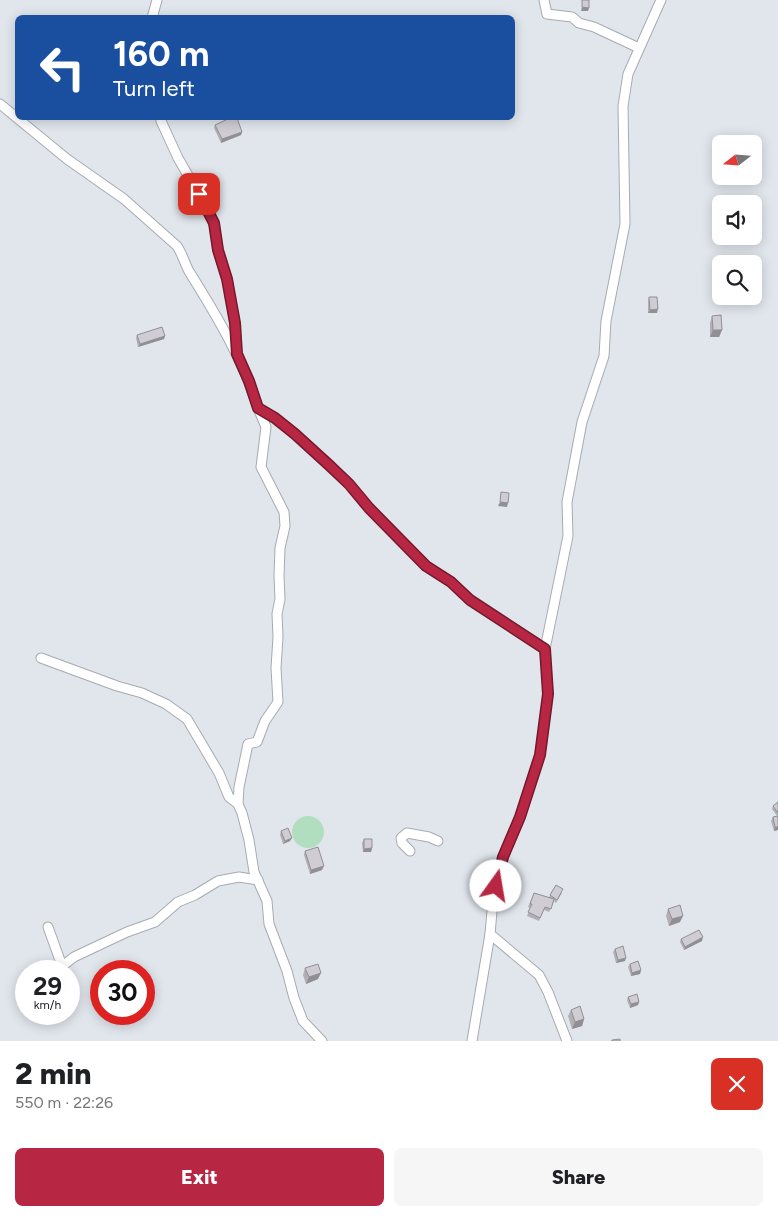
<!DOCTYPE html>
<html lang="en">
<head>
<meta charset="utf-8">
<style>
	:root { --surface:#fff; --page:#f6f6f6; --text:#202124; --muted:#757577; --accent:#b72643 }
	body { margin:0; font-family:Figtree,sans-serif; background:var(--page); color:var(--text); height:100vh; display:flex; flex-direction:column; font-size:19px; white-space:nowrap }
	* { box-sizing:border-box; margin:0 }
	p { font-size:16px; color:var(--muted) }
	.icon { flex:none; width:28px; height:28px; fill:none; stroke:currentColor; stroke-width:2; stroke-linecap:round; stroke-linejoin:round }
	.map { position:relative; height:1041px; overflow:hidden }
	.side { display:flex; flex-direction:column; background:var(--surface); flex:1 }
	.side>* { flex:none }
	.guide { position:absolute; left:15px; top:15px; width:500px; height:105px; border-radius:8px; box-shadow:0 2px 12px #0003; background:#1a4fa0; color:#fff; overflow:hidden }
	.needle { width:32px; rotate:253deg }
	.fabs { position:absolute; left:712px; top:135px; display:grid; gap:10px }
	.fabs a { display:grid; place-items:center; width:50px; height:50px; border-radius:8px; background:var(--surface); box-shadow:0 2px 12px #0003; font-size:25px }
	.speed { position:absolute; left:15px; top:960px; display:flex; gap:10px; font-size:25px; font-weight:700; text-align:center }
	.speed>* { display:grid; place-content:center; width:65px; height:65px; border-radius:50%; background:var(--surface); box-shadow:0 2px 12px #0003; line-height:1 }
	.speed small { font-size:12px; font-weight:400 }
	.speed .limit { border:8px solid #d22; background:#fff; color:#111 }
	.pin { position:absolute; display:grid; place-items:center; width:42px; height:42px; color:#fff; margin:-21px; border-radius:10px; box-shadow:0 2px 8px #0006 }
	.me { position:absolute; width:55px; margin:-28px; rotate:13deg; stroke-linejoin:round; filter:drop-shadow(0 0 4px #0008) }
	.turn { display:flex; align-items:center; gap:18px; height:105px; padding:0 15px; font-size:22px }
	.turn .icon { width:65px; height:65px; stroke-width:2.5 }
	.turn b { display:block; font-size:35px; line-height:42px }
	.round { display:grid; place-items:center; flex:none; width:52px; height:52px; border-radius:8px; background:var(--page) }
	.headline { display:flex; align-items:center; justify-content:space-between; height:85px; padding:0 15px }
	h1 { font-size:30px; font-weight:800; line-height:38px }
	.action { display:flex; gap:10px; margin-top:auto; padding:10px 15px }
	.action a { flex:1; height:58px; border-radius:8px; background:var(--accent); color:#fff; font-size:20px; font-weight:800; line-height:58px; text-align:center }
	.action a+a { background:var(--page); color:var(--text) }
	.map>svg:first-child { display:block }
	.green { fill:#b1debf }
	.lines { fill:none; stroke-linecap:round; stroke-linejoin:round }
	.minor-casing { stroke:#a6abb1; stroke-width:11 }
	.minor { stroke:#fff; stroke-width:9 }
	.wall { fill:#b2afb5 }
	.shaded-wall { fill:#918f94 }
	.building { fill:#cfccd3; stroke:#918f94 }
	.route-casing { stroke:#77192c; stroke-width:12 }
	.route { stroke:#b72643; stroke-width:9 }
</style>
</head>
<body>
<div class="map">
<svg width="778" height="1041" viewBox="0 0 778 1041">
	<rect width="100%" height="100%" fill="#e0e6ec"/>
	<circle class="green" cx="308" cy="832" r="16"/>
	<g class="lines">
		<defs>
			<g id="minor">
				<path d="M544 0 547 14 572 17 579 23 594 27 639 48"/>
				<path d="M152 18 157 0"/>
				<path d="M0 104 67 159 124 199 177 246C183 255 185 265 190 273 217 316 243 360 258 408L275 418 295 434 329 465 349 484 369 508 426 566 451 582 470 599 545 649"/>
				<path d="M161 118V121L178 158 204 203 214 223 218 250 227 279 235 323 236 352"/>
				<path d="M41 658 117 686 142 693 166 704 187 719 219 773 229 797 238 804 242 813 249 840 254 872 267 901 269 924 287 971 294 998 303 1021 322 1041"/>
				<path d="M238 804 239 787 248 744 257 742 265 721 278 702 276 668 278 637 277 614 280 599 279 576 280 548 285 526 284 512 261 467 266 427 258 408"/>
				<path d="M410 851 402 843 401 838 407 833 429 837 438 841"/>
				<path d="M48 927 62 966"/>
				<path d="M490 934 539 975 548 992 567 1041"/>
				<path d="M56 971 74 957 93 948 127 932 155 922 178 902 195 895 218 881 239 877 258 880"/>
				<path d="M472 1041 490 934 493 900 503 857 520 817 540 755 548 694 545 649 568 536 567 502 582 422 604 356 606 321 625 224 623 106 628 74 661 0"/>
			</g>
		</defs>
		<use href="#minor" class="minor-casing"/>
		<use href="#minor" class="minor"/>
	</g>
	<g class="wall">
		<path d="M215 125 242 132 241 135 221 143 214 128Z"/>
		<path d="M649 297 657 313H648V301Z"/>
		<path d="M712 316 722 330 719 337H710V323Z"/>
		<path d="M137 335 165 336 164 339 138 347 136 338Z"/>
		<path d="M778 802V815L777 816 772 809 773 806Z"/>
		<path d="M773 817 778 830 774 831 771 821Z"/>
		<path d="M281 831 290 841 283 844 280 835Z"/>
		<path d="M364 839 372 848 371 852H363L362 843Z"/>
		<path d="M305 851 322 870 310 874 304 855Z"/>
		<path d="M534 893 549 898 550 895 562 893 556 903 554 901 549 912 544 910 539 921 527 916 530 908 528 907Z"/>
		<path d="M668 909 680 922 669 926 666 916Z"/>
		<path d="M681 939 702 941 684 950 680 942Z"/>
		<path d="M615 949 625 961 616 963 613 952Z"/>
		<path d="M630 964 641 970 640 974 631 976 628 967Z"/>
		<path d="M305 968 318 979 306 984 303 975Z"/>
		<path d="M628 997 639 1002 638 1005 630 1008 627 1000Z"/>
		<path d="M571 1010 584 1019 582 1026 572 1029 568 1016Z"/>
	</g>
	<g class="shaded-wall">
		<path d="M582 7 589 8 588 11H581Z"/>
		<path d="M242 132 241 135 221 143 222 139Z"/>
		<path d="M658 309 657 313H648L650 310Z"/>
		<path d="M713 330H722L719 337H710Z"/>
		<path d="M165 336 164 339 138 347 140 344Z"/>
		<path d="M500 502 508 503 507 507 498 506Z"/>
		<path d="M775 827H778V830L774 831Z"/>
		<path d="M292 838 290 841 283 844 285 841Z"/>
		<path d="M372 848 371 852H363L364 849Z"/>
		<path d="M324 866 322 870 310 874 311 870Z"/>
		<path d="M683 916 680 922 669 926 672 919Z"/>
		<path d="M703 937 702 941 684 950 685 947Z"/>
		<path d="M626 958 625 961 616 963 618 960Z"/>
		<path d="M641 970 640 974 631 976 632 973Z"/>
		<path d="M321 973 318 979 306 984 309 977Z"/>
		<path d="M639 1002 638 1005 630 1008 631 1004Z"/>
		<path d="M584 1019 582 1026 572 1029 575 1022Z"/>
	</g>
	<g class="building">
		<path d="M582 0H589V8L582 7Z"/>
		<path d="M230 118H237L242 132 222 139 215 125Z"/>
		<path d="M649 297H657L658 309 650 310Z"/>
		<path d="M721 315 722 330H713L712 316Z"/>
		<path d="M162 327 165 336 140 344 137 335Z"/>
		<path d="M501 492 509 493 508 503 500 502Z"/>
		<path d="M778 802V813L773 806Z"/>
		<path d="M778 816V827H775L773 817Z"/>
		<path d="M288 828 292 838 285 841 281 831Z"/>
		<path d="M364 839H372V848L364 849Z"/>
		<path d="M318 847 324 866 311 870 305 851Z"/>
		<path d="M556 885 563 889 557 900 550 895Z"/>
		<path d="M534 893 554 899 551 909 545 907 540 918 528 912 532 904H530Z"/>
		<path d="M680 905 683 916 672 919 668 909Z"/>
		<path d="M699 930 703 937 685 947 681 939Z"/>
		<path d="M623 946 626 958 618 960 615 949Z"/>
		<path d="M638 961 641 970 632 973 630 964Z"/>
		<path d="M318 964 321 973 309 977 305 968Z"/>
		<path d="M637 994 639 1002 631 1004 628 997Z"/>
		<path d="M580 1006 584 1019 575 1022 571 1010Z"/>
		<path d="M620 1039V1041H612V1040Z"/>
	</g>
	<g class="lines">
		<defs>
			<path id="route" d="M199 194 214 223 218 250 227 279 235 323 237 354 249 381 258 408 275 418 295 434 329 465 349 484 369 508 426 566 451 582 470 600 545 649 548 694 540 755 520 817 503 857 496 886"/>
		</defs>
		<use href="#route" class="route-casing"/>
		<use href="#route" class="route"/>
	</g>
</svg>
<div class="fabs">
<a><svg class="needle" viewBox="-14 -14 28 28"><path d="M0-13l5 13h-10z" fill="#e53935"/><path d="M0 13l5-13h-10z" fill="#757577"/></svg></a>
<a><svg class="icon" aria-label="sound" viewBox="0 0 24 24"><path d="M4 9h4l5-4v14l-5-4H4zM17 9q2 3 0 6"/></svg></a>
<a><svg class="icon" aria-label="search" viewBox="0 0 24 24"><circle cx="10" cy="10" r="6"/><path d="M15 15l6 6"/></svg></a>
</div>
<div class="speed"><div>29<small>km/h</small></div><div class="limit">30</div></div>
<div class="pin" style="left:199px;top:194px;background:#d93025"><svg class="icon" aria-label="arrive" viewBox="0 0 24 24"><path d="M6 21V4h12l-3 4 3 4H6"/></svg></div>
<svg class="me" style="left:496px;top:886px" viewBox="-20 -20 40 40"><circle r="19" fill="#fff"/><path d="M0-13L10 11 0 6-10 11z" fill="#b72643"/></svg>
<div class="guide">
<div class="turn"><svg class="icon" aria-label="left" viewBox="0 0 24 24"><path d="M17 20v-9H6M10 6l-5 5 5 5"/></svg><div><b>160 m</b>Turn left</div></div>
</div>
</div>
<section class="side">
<div class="headline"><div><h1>2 min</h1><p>550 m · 22:26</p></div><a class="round" style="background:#d93025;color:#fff"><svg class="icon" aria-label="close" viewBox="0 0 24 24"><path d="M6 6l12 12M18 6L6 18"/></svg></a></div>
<div class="action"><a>Exit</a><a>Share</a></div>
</section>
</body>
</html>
